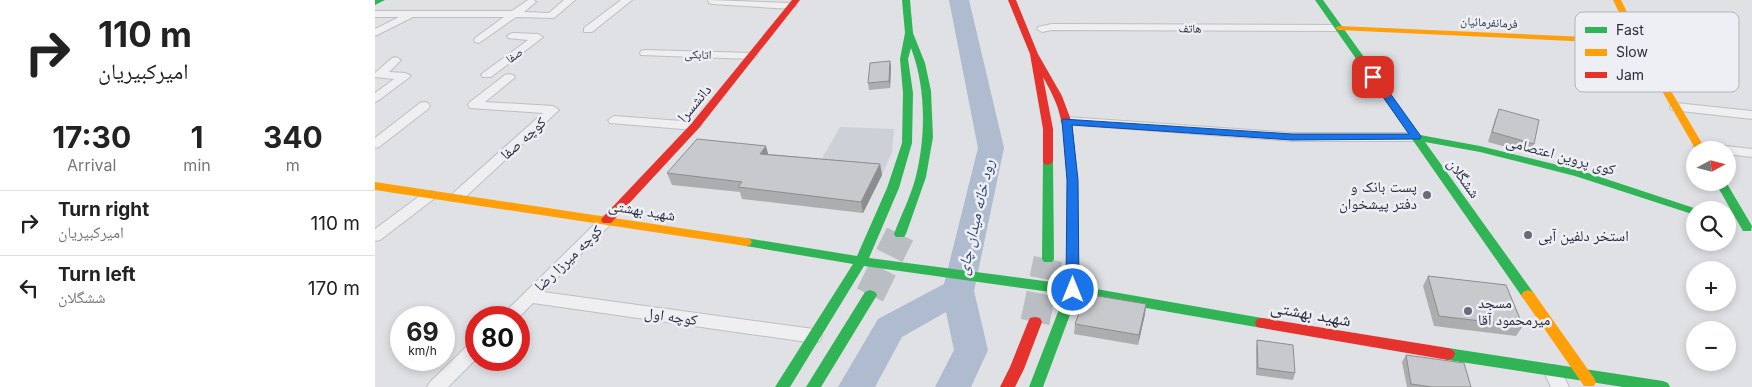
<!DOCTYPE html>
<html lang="en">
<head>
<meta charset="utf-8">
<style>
	:root { --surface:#fff; --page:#f6f6f6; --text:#222; --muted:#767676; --line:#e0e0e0 }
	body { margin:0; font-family:Inter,"Noto Naskh Arabic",sans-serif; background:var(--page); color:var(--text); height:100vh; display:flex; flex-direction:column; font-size:19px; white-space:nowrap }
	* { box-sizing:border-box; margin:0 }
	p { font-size:16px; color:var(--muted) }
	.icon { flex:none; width:28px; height:28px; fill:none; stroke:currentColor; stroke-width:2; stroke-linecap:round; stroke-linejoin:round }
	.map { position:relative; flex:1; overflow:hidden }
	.side { display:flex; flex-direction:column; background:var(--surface); width:375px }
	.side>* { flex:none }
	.top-card { background:#fff; color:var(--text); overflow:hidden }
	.needle { width:32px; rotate:83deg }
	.tools { position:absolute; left:1311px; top:141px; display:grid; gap:10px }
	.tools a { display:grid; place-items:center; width:50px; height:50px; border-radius:50%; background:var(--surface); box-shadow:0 2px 8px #0003; font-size:25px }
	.speed { position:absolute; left:15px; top:306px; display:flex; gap:10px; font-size:25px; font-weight:700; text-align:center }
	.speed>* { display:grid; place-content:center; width:65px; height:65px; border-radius:50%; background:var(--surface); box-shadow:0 2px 8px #0003; line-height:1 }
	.speed small { font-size:12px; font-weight:400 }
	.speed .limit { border:8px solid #d22; background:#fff; color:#111 }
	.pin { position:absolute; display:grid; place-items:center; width:42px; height:42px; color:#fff; margin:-21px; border-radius:10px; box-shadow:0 2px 8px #0006 }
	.me { position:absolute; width:55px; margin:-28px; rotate:0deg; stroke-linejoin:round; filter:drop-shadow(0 0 4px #0008) }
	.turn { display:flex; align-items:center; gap:18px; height:105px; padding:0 15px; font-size:22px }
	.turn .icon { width:65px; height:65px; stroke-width:2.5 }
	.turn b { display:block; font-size:35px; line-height:42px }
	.eta { display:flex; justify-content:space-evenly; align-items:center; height:85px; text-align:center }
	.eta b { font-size:30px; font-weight:700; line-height:35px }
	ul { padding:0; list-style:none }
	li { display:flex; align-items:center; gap:15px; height:65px; padding:0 15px; border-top:1px solid var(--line) }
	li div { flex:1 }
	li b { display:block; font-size:19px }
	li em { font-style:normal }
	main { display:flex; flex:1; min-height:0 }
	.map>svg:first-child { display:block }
	.built { fill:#ced0d7 }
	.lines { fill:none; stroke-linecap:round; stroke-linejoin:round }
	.river { fill:#afbbce; fill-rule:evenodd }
	.highway-tunnel { stroke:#babdc2; stroke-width:29; stroke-dasharray:29 15; stroke-linecap:butt }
	.street-casing { stroke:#bdbfc2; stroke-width:2 }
	.street { fill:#efeff1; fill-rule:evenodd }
	.fast { fill:#30b455; fill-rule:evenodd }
	.slow { fill:#ff9f0a; fill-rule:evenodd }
	.jam { fill:#e5322d; fill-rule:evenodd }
	.wall { fill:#acadaf }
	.shaded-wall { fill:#8c8d8f }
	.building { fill:#c8c9cc; stroke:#8c8d8f }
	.route { fill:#1a73e8; stroke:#114b97 }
	.poi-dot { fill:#686c77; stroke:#edeff4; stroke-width:2 }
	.labels { text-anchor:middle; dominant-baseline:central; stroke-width:5; stroke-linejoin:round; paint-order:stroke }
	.far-street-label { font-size:12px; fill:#282d3c; stroke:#edeff4 }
	.street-label { font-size:15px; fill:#282d3c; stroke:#edeff4 }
	.poi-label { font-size:15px; fill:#282d3c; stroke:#edeff4; text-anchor:start }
	.water-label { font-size:16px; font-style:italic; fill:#35486d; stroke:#edeff4 }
	.near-street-label { font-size:18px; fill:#282d3c; stroke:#edeff4 }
	.key { fill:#edeff4; stroke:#b2b5bd; stroke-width:1 }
	.key-label { font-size:14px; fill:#282d3c }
</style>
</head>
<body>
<main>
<section class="side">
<div class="top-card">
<div class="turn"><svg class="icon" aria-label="right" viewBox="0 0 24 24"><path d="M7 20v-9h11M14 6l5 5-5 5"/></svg><div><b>110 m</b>امیرکبیریان</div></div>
</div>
<div class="eta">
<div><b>17:30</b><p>Arrival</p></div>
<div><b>1</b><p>min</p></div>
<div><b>340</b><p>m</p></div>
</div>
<ul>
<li><svg class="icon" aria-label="right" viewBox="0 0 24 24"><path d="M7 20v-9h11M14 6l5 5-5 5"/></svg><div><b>Turn right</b><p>امیرکبیریان</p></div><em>110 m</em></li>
<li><svg class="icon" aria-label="left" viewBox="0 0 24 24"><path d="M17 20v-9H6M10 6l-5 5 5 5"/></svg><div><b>Turn left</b><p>ششگلان</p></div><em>170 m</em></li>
</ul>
</section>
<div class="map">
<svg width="1377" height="387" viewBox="0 0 1377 387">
	<rect width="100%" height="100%" fill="#dfe1e4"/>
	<path class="built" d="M465 127 519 129 517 152 507 175 441 169Z"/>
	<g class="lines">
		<path class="river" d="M574 0H594L629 148 599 291 613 350 596 387H560L579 350 571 312 527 337 500 387H463L503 319 569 284 603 148Z"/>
		<g class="highway-tunnel">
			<path d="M495 295 525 234"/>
			<path d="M660 322 673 259"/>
		</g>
		<defs>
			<g id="street">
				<path d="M153 0H159L161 2 149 12 174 13 189 0H200L179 18 141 17 104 43 100 42 99 40 100 38 129 17H38L0 36V29L24 17H0V11H137Z"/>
				<path d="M246 0H257L217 32H209V28Z"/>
				<path d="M333 0 416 3 421 6 416 9 337 4 334 3Z"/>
				<path d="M677 24 964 25 969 28 964 31 677 30 667 32 662 29 663 27Z"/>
				<path d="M137 33 163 34 168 37 116 77H108L106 75 108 73 153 40 133 38 132 36Z"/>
				<path d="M270 50 377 53 382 56 377 59 266 55 265 53 266 51Z"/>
				<path d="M21 57 26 60 14 72 30 73 36 76 4 100 0 102V93L19 79 0 77V73L17 58Z"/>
				<path d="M134 74 138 75 140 77 138 79 110 102 178 106 184 110 86 201H76L74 198 76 195 168 113 95 108 93 105 95 102 130 75Z"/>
				<path d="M49 102 53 103 55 106 53 109 4 147 0 148V138L45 103Z"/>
				<path d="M1301 103 1377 111V119L1297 110 1295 107 1297 104Z"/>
				<path d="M239 116 320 122 326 126 320 130 235 123 233 120Z"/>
				<path d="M692 117 917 133H1041L1047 137 1041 141H917L688 124 686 121 688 118Z"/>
				<path d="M1324 143 1377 149V157L1352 154V150H1319L1318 147Z"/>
				<path d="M55 191 60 192 62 195 60 198 5 240 0 241V229L50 192Z"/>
				<path d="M232 215 237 217 239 220 237 223 168 292 439 329 445 331 447 336 445 341 439 343 158 303 143 318H124L227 217Z"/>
				<path d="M101 341V359L73 387H52L55 382 95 343Z"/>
				<path d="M1178 365 1184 367 1194 387H1176L1169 372 1172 367Z"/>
			</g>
		</defs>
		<use href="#street" class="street-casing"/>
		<use href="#street" class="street"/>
		<g class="fast">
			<path d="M0 0H10L0 5Z"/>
			<path d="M527 0H535L538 33 550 63 556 91 558 137 551 177 531 234 529 237H521L519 234C526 215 536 196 541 176 551 135 551 87 536 48L533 59 538 93 537 143 524 188 494 258 692 284 693 280H703L704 286 887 318 892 319 894 323 892 327 887 328 702 296 668 387H654L690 294 489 266 415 387H400L478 264 371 246 367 245 365 242 367 239 371 238 482 256 512 188 527 143 528 93 525 59 530 33Z"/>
			<path d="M940 0H948L1045 135 1105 146 1207 171 1325 210H1320V215L1200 176 1105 152 1050 142 1160 295 1158 298 1153 300 1148 298Z"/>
			<path d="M673 159 678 162 679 259 677 262H669L667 259 668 162Z"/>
			<path d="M1340 182H1351L1377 226 1376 231H1368Z"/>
			<path d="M495 290 500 292 502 295 446 387H431L490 292Z"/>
			<path d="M1073 348 1288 381 1293 383 1295 387H1248L1073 360 1068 358 1066 354 1068 350Z"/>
		</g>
		<g class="slow">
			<path d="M1238 0H1246L1267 42 1331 150H1321L1260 44 964 30 960 28 964 26 1257 39Z"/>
			<path d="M0 182 371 238 375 239 377 242 375 245 371 246 0 190Z"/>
			<path d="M1153 290 1158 292 1219 378 1221 382 1219 386H1209L1148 298 1146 295 1148 292Z"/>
		</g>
		<g class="jam">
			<path d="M417 0H425L324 128 236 223H228L226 220 228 217 316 124Z"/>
			<path d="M633 0H641L663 54 687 96 697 123 703 182 704 283 703 286H693L692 283C692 231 698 166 685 116 682 102 675 90 668 77L678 129V162L673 165 669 164 668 162V129L655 54Z"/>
			<path d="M660 317 665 318 667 322 649 369 640 387H625L635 367 653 322 655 318Z"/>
			<path d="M887 318 1073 348 1078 350 1080 354 1078 358 1073 360 887 328 882 327 880 323 882 319Z"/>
		</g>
	</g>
	<g class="wall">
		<path d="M515 61 516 67 515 88 494 90 493 83Z"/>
		<path d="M1124 109 1159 144 1154 153 1113 142 1120 119Z"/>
		<path d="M393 154 505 164 507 175 488 213 367 199 365 192 297 185 292 173Z"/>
		<path d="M1053 276 1148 326 1141 336 1059 326 1048 286Z"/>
		<path d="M771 304 770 314 763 345 699 334 700 324Z"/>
		<path d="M882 340 920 373 918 380 881 375V347Z"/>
		<path d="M1031 355 1096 387H1032L1027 362Z"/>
	</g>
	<g class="shaded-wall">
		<path d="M515 61 516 67 515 88 514 81Z"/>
		<path d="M391 146 394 157 385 154Z"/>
		<path d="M505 164 507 175 488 213 486 202Z"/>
		<path d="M771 304 770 314 763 345 764 335Z"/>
	</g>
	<g class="building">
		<path d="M515 61 514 81 493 83 495 63Z"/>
		<path d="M1124 109 1164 120 1159 144 1117 132Z"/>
		<path d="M322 139 391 146 385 154 505 164 486 202 363 187 367 182 292 173Z"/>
		<path d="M1053 276 1131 285 1148 326 1064 316Z"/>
		<path d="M711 294 771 304 764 335 700 324Z"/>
		<path d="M882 340 918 345 920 373 883 368Z"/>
		<path d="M1031 355 1089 363 1096 387H1057L1036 384Z"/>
	</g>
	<path class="route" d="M998 74 1002 75 1045 135 1046 137 1045 139 917 140 697 125 703 180 704 290 702 294H693L691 290 692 180 687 121 688 119 917 134H1034L994 77Z"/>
	<g class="poi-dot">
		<circle cx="1052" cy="195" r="5"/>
		<circle cx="1153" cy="235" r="5"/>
		<circle cx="1093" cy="311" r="5"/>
	</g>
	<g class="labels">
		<g class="far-street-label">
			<text transform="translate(1114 22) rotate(3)">فرمانفرمائیان</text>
			<text transform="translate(815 28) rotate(1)">هاتف</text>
			<text transform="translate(323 54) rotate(2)">اتابکی</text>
			<text transform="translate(139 55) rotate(-36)">صفا</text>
		</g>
		<g class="street-label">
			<text transform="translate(319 103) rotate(-50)">دانشسرا</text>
			<text transform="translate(148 138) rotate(-42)">کوچه صفا</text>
			<text transform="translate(1186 155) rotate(15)">کوی پروین اعتصامی</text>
			<text transform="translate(1089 178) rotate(55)">ششگلان</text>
			<text transform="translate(267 210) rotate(9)">شهید بهشتى</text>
			<text transform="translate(193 258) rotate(-44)">کوچه میرزا رضا</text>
			<text transform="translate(296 316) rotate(8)">کوچه اول</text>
		</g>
		<g class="poi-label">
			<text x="1042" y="186" text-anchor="end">پست بانک و<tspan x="1042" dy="17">دفتر پیشخوان</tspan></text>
			<text x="1163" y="235">استخر دلفین آبی</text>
			<text x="1103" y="302">مسجد<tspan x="1103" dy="17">میرمحمود آقا</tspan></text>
		</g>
		<g class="water-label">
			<text transform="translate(600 217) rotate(-77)">رود خانه میدان چای</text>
		</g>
		<g class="near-street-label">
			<text transform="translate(936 313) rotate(10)">شهید بهشتى</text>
		</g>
	</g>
	<rect x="1200" y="12" width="164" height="80" rx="8" class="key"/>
	<rect x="1210" y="27" width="22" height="6" fill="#30b455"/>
	<rect x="1210" y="49" width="22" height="7" fill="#ff9f0a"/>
	<rect x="1210" y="72" width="22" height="6" fill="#e5322d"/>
	<g class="key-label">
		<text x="1241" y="35">Fast</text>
		<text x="1241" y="57">Slow</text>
		<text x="1241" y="80">Jam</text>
	</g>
</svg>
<div class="tools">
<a><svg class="needle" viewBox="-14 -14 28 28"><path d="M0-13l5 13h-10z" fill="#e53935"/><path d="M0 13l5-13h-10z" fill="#767676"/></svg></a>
<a><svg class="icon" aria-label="search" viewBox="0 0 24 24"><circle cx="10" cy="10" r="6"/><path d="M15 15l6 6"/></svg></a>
<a>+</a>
<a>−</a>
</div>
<div class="speed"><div>69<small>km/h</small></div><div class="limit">80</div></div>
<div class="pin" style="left:998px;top:77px;background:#d93025"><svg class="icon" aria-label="arrive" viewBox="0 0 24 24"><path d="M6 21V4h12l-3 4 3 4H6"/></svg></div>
<svg class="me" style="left:698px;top:290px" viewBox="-20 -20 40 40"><circle r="17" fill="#1a73e8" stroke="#fff" stroke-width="3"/><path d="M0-11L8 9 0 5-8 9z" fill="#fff"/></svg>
</div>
</main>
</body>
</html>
